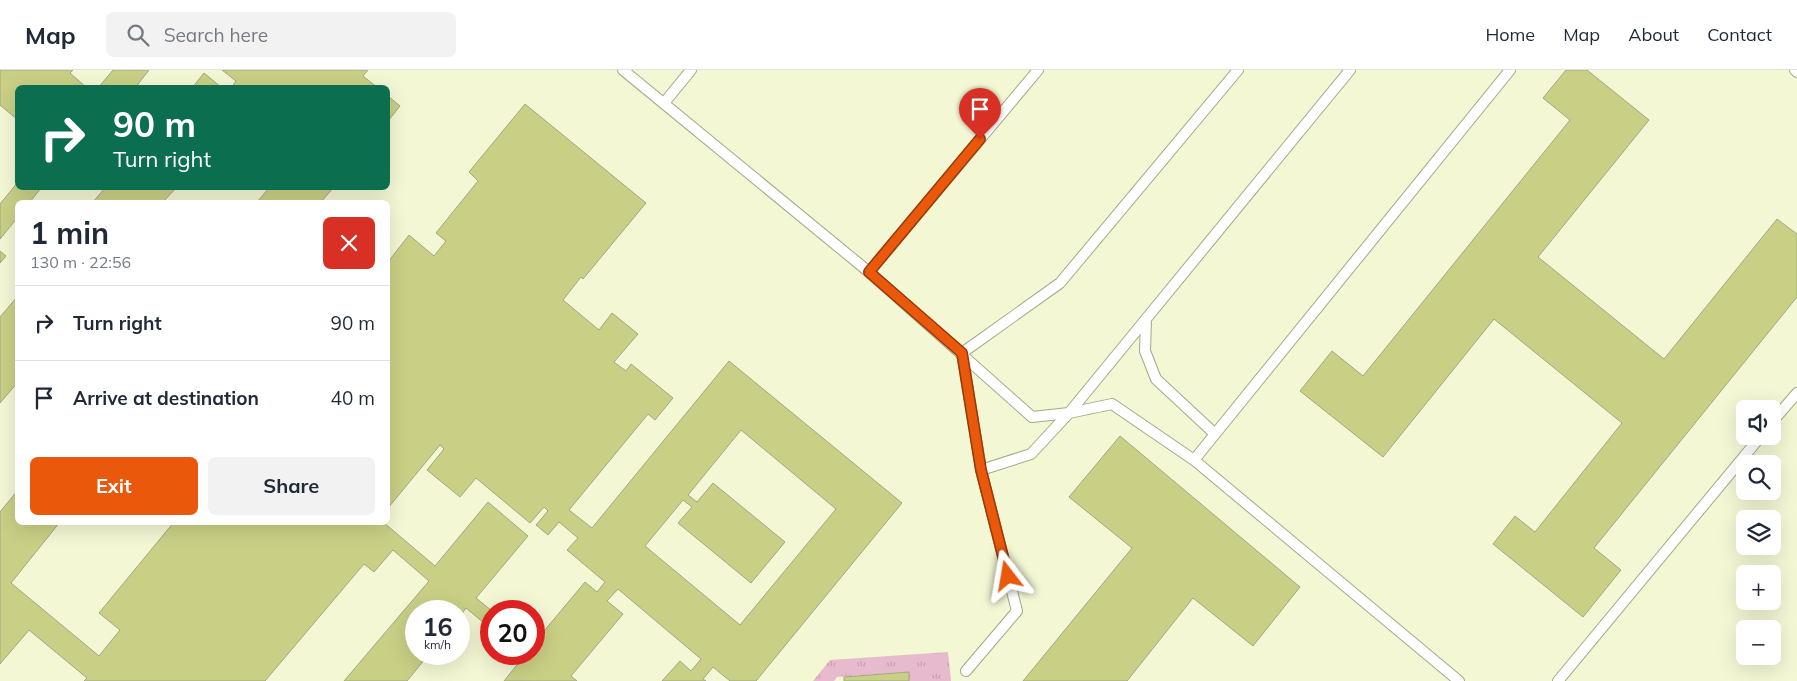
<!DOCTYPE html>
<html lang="en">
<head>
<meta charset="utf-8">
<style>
	:root { --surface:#fff; --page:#f2f2f3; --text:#1f2937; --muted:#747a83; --line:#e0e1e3; --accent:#ea580c }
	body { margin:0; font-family:Mulish,sans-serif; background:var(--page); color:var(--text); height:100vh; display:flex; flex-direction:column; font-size:19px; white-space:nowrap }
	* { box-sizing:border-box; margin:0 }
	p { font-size:16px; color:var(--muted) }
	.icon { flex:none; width:28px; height:28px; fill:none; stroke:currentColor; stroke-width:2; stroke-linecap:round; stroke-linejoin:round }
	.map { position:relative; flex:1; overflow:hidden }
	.side { position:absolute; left:15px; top:130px; width:375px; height:325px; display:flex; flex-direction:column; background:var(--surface); border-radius:8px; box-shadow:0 5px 20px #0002 }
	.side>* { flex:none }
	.guide { position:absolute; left:15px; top:15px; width:375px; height:105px; border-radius:8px; box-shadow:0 5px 20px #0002; background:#0b6e4f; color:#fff; overflow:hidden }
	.tools { position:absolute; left:1736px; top:330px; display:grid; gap:10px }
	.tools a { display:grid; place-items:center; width:45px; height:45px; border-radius:8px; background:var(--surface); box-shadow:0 5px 20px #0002; font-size:25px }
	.speed { position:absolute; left:405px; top:530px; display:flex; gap:10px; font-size:25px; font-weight:700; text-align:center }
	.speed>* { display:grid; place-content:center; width:65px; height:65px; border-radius:50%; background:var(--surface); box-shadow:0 5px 20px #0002; line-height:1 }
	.speed small { font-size:12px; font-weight:400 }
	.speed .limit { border:8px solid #d22; background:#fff; color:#111 }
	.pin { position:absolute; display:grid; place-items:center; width:42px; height:42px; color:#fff; margin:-51px -21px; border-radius:50% 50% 50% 0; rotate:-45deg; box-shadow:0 0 5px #0007 }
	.pin .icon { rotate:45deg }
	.me { position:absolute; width:55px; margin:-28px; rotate:346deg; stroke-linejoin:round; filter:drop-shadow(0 0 4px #0008) }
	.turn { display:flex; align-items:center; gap:18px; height:105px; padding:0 15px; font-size:22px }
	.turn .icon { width:65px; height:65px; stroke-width:2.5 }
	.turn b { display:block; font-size:35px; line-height:42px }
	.round { display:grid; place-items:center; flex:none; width:52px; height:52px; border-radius:8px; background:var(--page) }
	.headline { display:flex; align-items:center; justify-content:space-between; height:85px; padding:0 15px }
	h1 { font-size:30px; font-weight:700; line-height:38px }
	.cta { display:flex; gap:10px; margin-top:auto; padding:10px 15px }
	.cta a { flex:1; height:58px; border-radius:8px; background:var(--accent); color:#fff; font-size:20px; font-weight:700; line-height:58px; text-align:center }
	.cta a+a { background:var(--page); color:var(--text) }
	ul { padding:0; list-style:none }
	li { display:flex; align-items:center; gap:15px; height:75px; padding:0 15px; border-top:1px solid var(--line) }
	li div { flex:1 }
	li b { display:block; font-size:19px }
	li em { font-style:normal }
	header { display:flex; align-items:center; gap:30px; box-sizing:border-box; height:70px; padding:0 25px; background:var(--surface); border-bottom:1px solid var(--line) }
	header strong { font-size:24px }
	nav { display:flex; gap:28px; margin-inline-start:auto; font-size:18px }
	.search { width:350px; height:45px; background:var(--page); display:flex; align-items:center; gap:12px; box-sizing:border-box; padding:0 18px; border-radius:8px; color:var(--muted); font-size:19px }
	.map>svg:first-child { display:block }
	.grass { fill:url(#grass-tufts) }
	.building { fill:#c9cf85; stroke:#a3a685; fill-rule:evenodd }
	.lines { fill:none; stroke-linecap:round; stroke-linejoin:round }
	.lane-casing { stroke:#a5a887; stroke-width:12 }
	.lane { stroke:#fff; stroke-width:10 }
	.route-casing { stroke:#983908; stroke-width:12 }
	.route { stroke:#ea580c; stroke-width:9 }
</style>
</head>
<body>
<header>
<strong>Map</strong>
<div class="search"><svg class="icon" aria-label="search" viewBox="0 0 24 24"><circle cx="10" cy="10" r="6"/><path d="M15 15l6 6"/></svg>Search here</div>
<nav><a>Home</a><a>Map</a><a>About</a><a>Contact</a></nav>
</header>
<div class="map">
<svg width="1797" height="611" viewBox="0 0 1797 611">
	<defs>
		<pattern id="grass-tufts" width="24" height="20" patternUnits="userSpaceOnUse" patternTransform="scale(1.25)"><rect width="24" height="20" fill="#e8bace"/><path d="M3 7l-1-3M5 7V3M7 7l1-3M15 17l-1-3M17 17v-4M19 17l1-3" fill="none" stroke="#c7a0b0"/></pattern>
	</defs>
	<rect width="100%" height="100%" fill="#f3f7d4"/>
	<path class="grass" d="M948 582 951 611H909L908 602 837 607 834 611H813L830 590Z"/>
	<g class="building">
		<path d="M0 0H73L70 3 87 18H18V50L0 35Z"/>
		<path d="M113 0H149L135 18H98Z"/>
		<path d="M222 0H368L363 6 378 18H231L236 11Z"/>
		<path d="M1566 0H1587L1649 50 1538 187 1664 289 1777 149 1797 164V227L1594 478 1621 500 1583 547 1493 474 1515 446 1535 462 1622 353 1494 249 1383 387 1300 321 1332 281 1363 306 1570 50 1543 28Z"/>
		<path d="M204 3 222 18H192Z"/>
		<path d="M388 26 400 36 388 51Z"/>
		<path d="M525 34 646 133 583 209 581 207 563 230 599 260 612 243 638 264 614 292 626 301 631 294 673 328 655 350 648 344 569 440 592 458 729 291 902 433 756 611H730L713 597 703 609 706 611H662L680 591 691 601 701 589 618 519 607 531 623 544 571 606 577 611H504L524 586 521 584H534V573L585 512 597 522 605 512 567 480 578 468 559 452 548 465 536 455 548 441 544 437 530 453 476 408 460 427 427 400 444 379 440 375 388 438V192L409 165 434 186 446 171 436 163 478 111 469 102ZM741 360 836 439 740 555 645 476 683 430 692 437 678 453 751 513 785 472 713 413 697 432 688 425Z"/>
		<path d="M18 112V118H41L30 132H18V147L0 169V134Z"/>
		<path d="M105 118H176L163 132H93Z"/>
		<path d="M269 118H333L321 132H257Z"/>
		<path d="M0 181 6 186 0 193Z"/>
		<path d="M18 226V312L0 333V247Z"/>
		<path d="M1120 366 1300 517 1253 576 1193 528 1127 611H1023L1132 478 1069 427Z"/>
		<path d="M18 420V452H60L11 513 99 586 120 560 99 543 174 452H383L435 496 488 432 528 466 476 528 492 541 491 559 466 538 459 548V541H416V584H429L407 611H344L429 511 393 480 374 502 364 494 265 611H84L87 608 29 560 0 594V442Z"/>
		<path d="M909 602V611H844V607Z"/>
	</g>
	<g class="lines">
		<defs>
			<g id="lane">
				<path d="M623 0 869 202 1032 347 1069 343 1112 334 1194 390"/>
				<path d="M1795 0 1797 2"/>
				<path d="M664 33 691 0"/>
				<path d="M869 202 1038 0"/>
				<path d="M1772 352 1797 323"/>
				<path d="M1215 364 1156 309 1145 281 1146 249 1350 0"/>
				<path d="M981 400 1031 384 1069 343 1146 249"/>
				<path d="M966 601 1017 541 981 400 962 283 1060 213 1238 0"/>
				<path d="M1459 611 1194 390 1510 0"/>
				<path d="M1558 611 1761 366"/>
			</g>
		</defs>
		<use href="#lane" class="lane-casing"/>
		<use href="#lane" class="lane"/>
	</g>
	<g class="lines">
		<defs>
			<path id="route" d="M980 69 869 202 962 283 981 400 1008 506"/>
		</defs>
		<use href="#route" class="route-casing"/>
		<use href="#route" class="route"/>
	</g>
</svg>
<div class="tools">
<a><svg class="icon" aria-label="sound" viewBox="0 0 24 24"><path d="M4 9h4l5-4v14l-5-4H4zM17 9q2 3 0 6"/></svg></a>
<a><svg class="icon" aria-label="search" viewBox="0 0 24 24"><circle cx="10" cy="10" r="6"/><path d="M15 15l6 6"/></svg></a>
<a><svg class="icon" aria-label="layers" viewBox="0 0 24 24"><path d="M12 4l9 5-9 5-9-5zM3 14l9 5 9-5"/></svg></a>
<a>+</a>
<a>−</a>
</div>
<div class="speed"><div>16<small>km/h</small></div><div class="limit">20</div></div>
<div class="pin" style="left:980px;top:69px;background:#d93025"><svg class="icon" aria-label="arrive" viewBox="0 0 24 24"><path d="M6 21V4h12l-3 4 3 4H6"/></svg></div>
<svg class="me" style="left:1008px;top:506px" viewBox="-20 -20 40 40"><path d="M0-17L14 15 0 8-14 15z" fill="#ea580c" stroke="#fff" stroke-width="4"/></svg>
<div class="guide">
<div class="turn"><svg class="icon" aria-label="right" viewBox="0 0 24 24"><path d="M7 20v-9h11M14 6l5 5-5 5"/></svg><div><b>90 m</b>Turn right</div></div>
</div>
<section class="side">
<div class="headline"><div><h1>1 min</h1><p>130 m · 22:56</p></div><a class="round" style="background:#d93025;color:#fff"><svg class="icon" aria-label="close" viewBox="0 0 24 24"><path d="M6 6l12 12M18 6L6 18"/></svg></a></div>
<ul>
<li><svg class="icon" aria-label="right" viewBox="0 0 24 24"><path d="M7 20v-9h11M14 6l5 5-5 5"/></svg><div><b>Turn right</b></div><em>90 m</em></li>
<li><svg class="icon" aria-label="arrive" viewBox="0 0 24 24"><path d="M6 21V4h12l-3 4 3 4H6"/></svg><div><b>Arrive at destination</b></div><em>40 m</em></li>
</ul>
<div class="cta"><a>Exit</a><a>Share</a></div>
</section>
</div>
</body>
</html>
